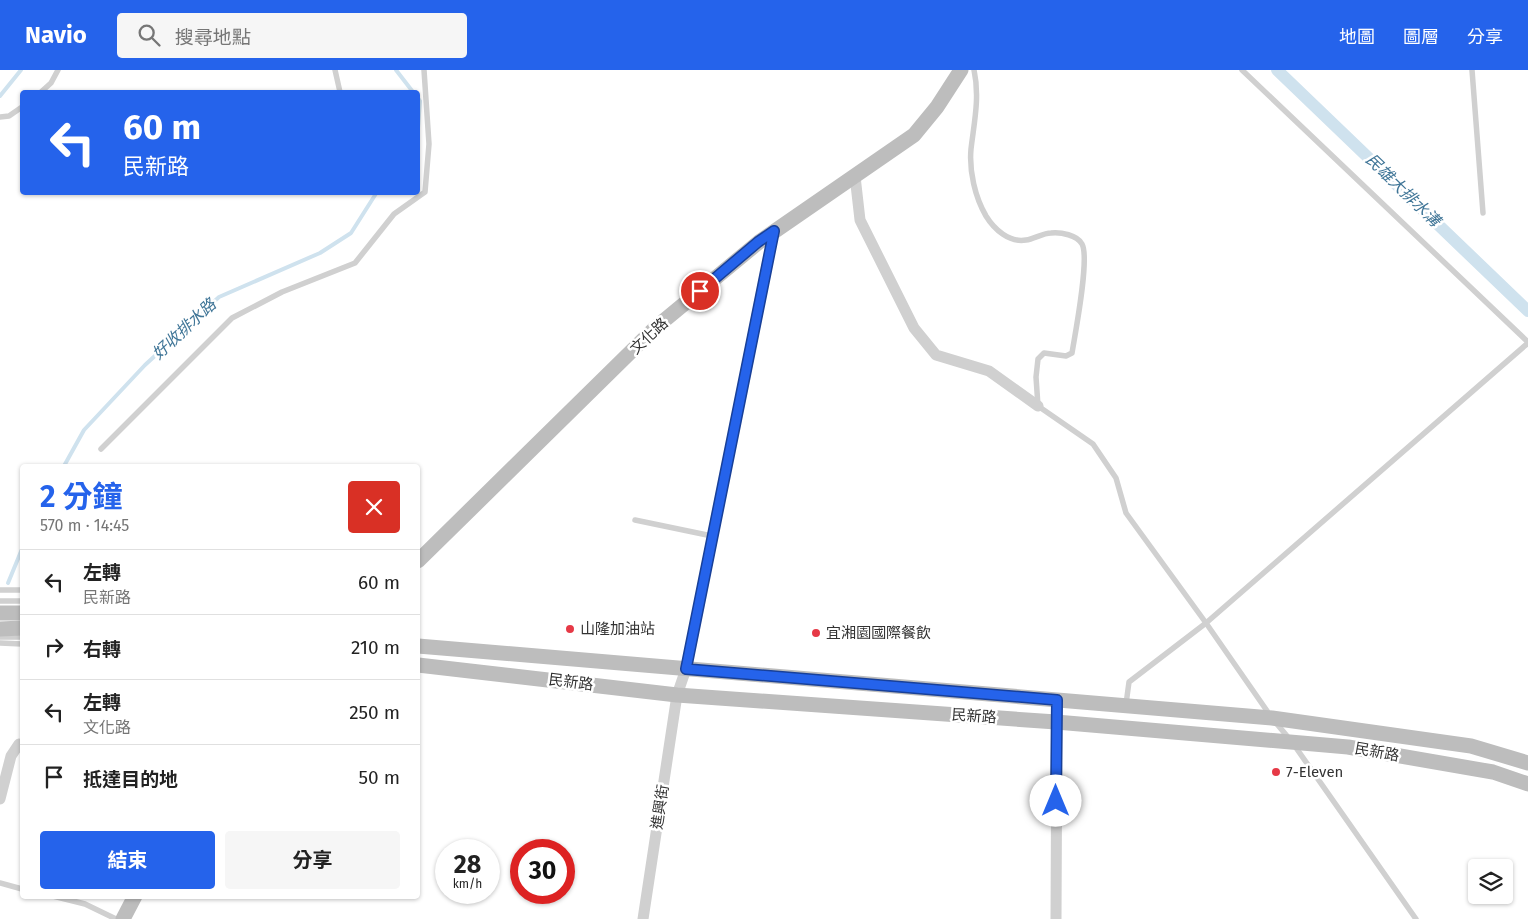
<!DOCTYPE html>
<html lang="zh-TW">
<head>
<meta charset="utf-8">
<style>
	:root { --surface:#fff; --page:#f6f6f6; --text:#222; --muted:#767676; --line:#e0e0e0; --accent:#2563eb }
	body { margin:0; font-family:"Fira Sans","Noto Sans TC",sans-serif; background:var(--page); color:var(--text); height:100vh; display:flex; flex-direction:column; font-size:19px; white-space:nowrap }
	* { box-sizing:border-box; margin:0 }
	p { font-size:16px; color:var(--muted) }
	.icon { flex:none; width:28px; height:28px; fill:none; stroke:currentColor; stroke-width:2; stroke-linecap:round; stroke-linejoin:round }
	.map { position:relative; flex:1; overflow:hidden }
	.side { position:absolute; left:20px; top:394px; width:400px; height:435px; display:flex; flex-direction:column; background:var(--surface); border-radius:5px; box-shadow:0 1px 4px #0004 }
	.side>* { flex:none }
	.banner { position:absolute; left:20px; top:20px; width:400px; height:105px; border-radius:5px; box-shadow:0 1px 4px #0004; background:#2563eb; color:#fff; overflow:hidden }
	.buttons { position:absolute; left:1468px; top:789px; display:grid; gap:10px }
	.buttons a { display:grid; place-items:center; width:45px; height:45px; border-radius:5px; background:var(--surface); box-shadow:0 1px 4px #0004; font-size:25px }
	.speed { position:absolute; left:435px; top:769px; display:flex; gap:10px; font-size:25px; font-weight:700; text-align:center }
	.speed>* { display:grid; place-content:center; width:65px; height:65px; border-radius:50%; background:var(--surface); box-shadow:0 1px 4px #0004; line-height:1 }
	.speed small { font-size:12px; font-weight:400 }
	.speed .limit { border:8px solid #d22; background:#fff; color:#111 }
	.pin { position:absolute; display:grid; place-items:center; width:42px; height:42px; color:#fff; margin:-21px; border:2px solid #fff; border-radius:50%; box-shadow:0 1px 5px #0007 }
	.me { position:absolute; width:55px; margin:-28px; rotate:0deg; stroke-linejoin:round; filter:drop-shadow(0 0 4px #0008) }
	.turn { display:flex; align-items:center; gap:18px; height:105px; padding:0 20px; font-size:22px }
	.turn .icon { width:65px; height:65px; stroke-width:2.5 }
	.turn b { display:block; font-size:35px; line-height:42px }
	.round { display:grid; place-items:center; flex:none; width:52px; height:52px; border-radius:5px; background:var(--page) }
	.headline { display:flex; align-items:center; justify-content:space-between; height:85px; padding:0 20px }
	h1 { font-size:30px; font-weight:700; line-height:38px; color:var(--accent) }
	.cta { display:flex; gap:10px; margin-top:auto; padding:10px 20px }
	.cta a { flex:1; height:58px; border-radius:5px; background:var(--accent); color:#fff; font-size:20px; font-weight:700; line-height:58px; text-align:center }
	.cta a+a { background:var(--page); color:var(--text) }
	ul { padding:0; list-style:none }
	li { display:flex; align-items:center; gap:15px; height:65px; padding:0 20px; border-top:1px solid var(--line) }
	li div { flex:1 }
	li b { display:block; font-size:19px }
	li em { font-style:normal }
	header { display:flex; align-items:center; gap:30px; box-sizing:border-box; height:70px; padding:0 25px; background:var(--accent); color:#fff }
	header strong { font-size:24px }
	nav { display:flex; gap:28px; margin-inline-start:auto; font-size:18px }
	.search { width:350px; height:45px; background:var(--page); display:flex; align-items:center; gap:12px; box-sizing:border-box; padding:0 18px; border-radius:5px; color:var(--muted); font-size:19px }
	.map>svg:first-child { display:block }
	.lines { fill:none; stroke-linecap:round; stroke-linejoin:round }
	.stream { stroke:#cfe2ee; stroke-width:4 }
	.canal { stroke:#cfe2ee; stroke-width:12 }
	.lane { stroke:#d0d0d0; stroke-width:5.5 }
	.street { stroke:#d0d0d0; stroke-width:11 }
	.secondary { stroke:#bdbdbd; stroke-width:15 }
	.route-casing { stroke:#184099; stroke-width:12 }
	.route { stroke:#2563eb; stroke-width:9 }
	.poi-dot { fill:#e63946; stroke:#fff; stroke-width:2 }
	.labels { text-anchor:middle; dominant-baseline:central; stroke-width:5; stroke-linejoin:round; paint-order:stroke }
	.street-label { font-size:15px; fill:#333; stroke:#fff }
	.poi-label { font-size:15px; fill:#333; stroke:#fff; text-anchor:start }
	.water-label { font-size:16px; font-style:italic; fill:#3f7597; stroke:#fff }
</style>
</head>
<body>
<header>
<strong>Navio</strong>
<div class="search"><svg class="icon" aria-label="search" viewBox="0 0 24 24"><circle cx="10" cy="10" r="6"/><path d="M15 15l6 6"/></svg>搜尋地點</div>
<nav><a>地圖</a><a>圖層</a><a>分享</a></nav>
</header>
<div class="map">
<svg width="1528" height="849" viewBox="0 0 1528 849">
	<rect width="100%" height="100%" fill="#fff"/>
	<g class="lines">
		<g class="stream">
			<path d="M396 0 413 22"/>
			<path d="M0 26 21 0"/>
			<path d="M418 28 420 31 418 58"/>
			<path d="M64 396 84 360 145 295 219 227 320 183 351 163 377 122"/>
			<path d="M8 513 22 479"/>
		</g>
		<path class="canal" d="M1277 0 1528 241"/>
		<g class="lane">
			<path d="M335 0 340 22"/>
			<path d="M974 0C980 27 974 53 971 79 969 101 975 127 986 146 994 159 1009 173 1026 170 1034 169 1043 163 1051 163 1061 162 1077 165 1082 174 1090 188 1075 264 1072 283L1066 286 1044 283 1038 289 1036 307 1038 336 1093 374 1116 408 1126 443 1206 553 1272 648 1292 672 1416 849"/>
			<path d="M1242 0 1528 272"/>
			<path d="M1472 0 1483 143"/>
			<path d="M41 22 51 13 58 0"/>
			<path d="M0 47 9 46 22 37"/>
			<path d="M101 379 232 248 282 222 355 193 394 144 425 122 429 74 424 0"/>
			<path d="M635 450 712 466"/>
			<path d="M0 520H22"/>
			<path d="M0 531H22"/>
			<path d="M0 567H22"/>
			<path d="M0 573 22 574"/>
			<path d="M1126 634 1129 612 1206 553 1528 273"/>
			<path d="M0 813 22 819"/>
			<path d="M53 826 85 834 116 849"/>
		</g>
		<g class="street">
			<path d="M855 106 860 150 914 258 936 285 989 301 1038 336"/>
			<path d="M0 729 11 686 19 674 22 675"/>
			<path d="M643 849 677 625 686 599 774 161"/>
			<path d="M1056 849 1057 630"/>
		</g>
		<g class="secondary">
			<path d="M418 491 655 258 759 172 914 65 937 37 961 0"/>
			<path d="M0 543H22"/>
			<path d="M0 559 22 558"/>
			<path d="M418 576 1272 648 1471 676 1528 693"/>
			<path d="M418 595 677 625 1056 652 1348 677 1493 702 1528 714"/>
			<path d="M123 849 135 826"/>
		</g>
	</g>
	<g class="lines">
		<defs>
			<path id="route" d="M700 221 758 172 774 161 686 599 1057 630 1056 731"/>
		</defs>
		<use href="#route" class="route-casing"/>
		<use href="#route" class="route"/>
	</g>
	<g class="poi-dot">
		<circle cx="570" cy="559" r="5"/>
		<circle cx="816" cy="563" r="5"/>
		<circle cx="1276" cy="702" r="5"/>
	</g>
	<g class="labels">
		<g class="street-label">
			<text transform="translate(649 266) rotate(-43)">文化路</text>
			<text transform="translate(571 612) rotate(7)">民新路</text>
			<text transform="translate(974 646) rotate(4)">民新路</text>
			<text transform="translate(1377 682) rotate(10)">民新路</text>
			<text transform="translate(660 737) rotate(-81)">進興街</text>
		</g>
		<g class="poi-label">
			<text x="580" y="559">山隆加油站</text>
			<text x="826" y="563">宜湘園國際餐飲</text>
			<text x="1286" y="702">7-Eleven</text>
		</g>
		<g class="water-label">
			<text transform="translate(1403 120) rotate(44)">民雄大排水溝</text>
			<text transform="translate(184 259) rotate(-43)">好收排水路</text>
		</g>
	</g>
</svg>
<div class="buttons">
<a><svg class="icon" aria-label="layers" viewBox="0 0 24 24"><path d="M12 4l9 5-9 5-9-5zM3 14l9 5 9-5"/></svg></a>
</div>
<div class="speed"><div>28<small>km/h</small></div><div class="limit">30</div></div>
<div class="pin" style="left:700px;top:221px;background:#d93025"><svg class="icon" aria-label="arrive" viewBox="0 0 24 24"><path d="M6 21V4h12l-3 4 3 4H6"/></svg></div>
<svg class="me" style="left:1056px;top:731px" viewBox="-20 -20 40 40"><circle r="19" fill="#fff"/><path d="M0-13L10 11 0 6-10 11z" fill="#2563eb"/></svg>
<div class="banner">
<div class="turn"><svg class="icon" aria-label="left" viewBox="0 0 24 24"><path d="M17 20v-9H6M10 6l-5 5 5 5"/></svg><div><b>60 m</b>民新路</div></div>
</div>
<section class="side">
<div class="headline"><div><h1>2 分鐘</h1><p>570 m · 14:45</p></div><a class="round" style="background:#d93025;color:#fff"><svg class="icon" aria-label="close" viewBox="0 0 24 24"><path d="M6 6l12 12M18 6L6 18"/></svg></a></div>
<ul>
<li><svg class="icon" aria-label="left" viewBox="0 0 24 24"><path d="M17 20v-9H6M10 6l-5 5 5 5"/></svg><div><b>左轉</b><p>民新路</p></div><em>60 m</em></li>
<li><svg class="icon" aria-label="right" viewBox="0 0 24 24"><path d="M7 20v-9h11M14 6l5 5-5 5"/></svg><div><b>右轉</b></div><em>210 m</em></li>
<li><svg class="icon" aria-label="left" viewBox="0 0 24 24"><path d="M17 20v-9H6M10 6l-5 5 5 5"/></svg><div><b>左轉</b><p>文化路</p></div><em>250 m</em></li>
<li><svg class="icon" aria-label="arrive" viewBox="0 0 24 24"><path d="M6 21V4h12l-3 4 3 4H6"/></svg><div><b>抵達目的地</b></div><em>50 m</em></li>
</ul>
<div class="cta"><a>結束</a><a>分享</a></div>
</section>
</div>
</body>
</html>
